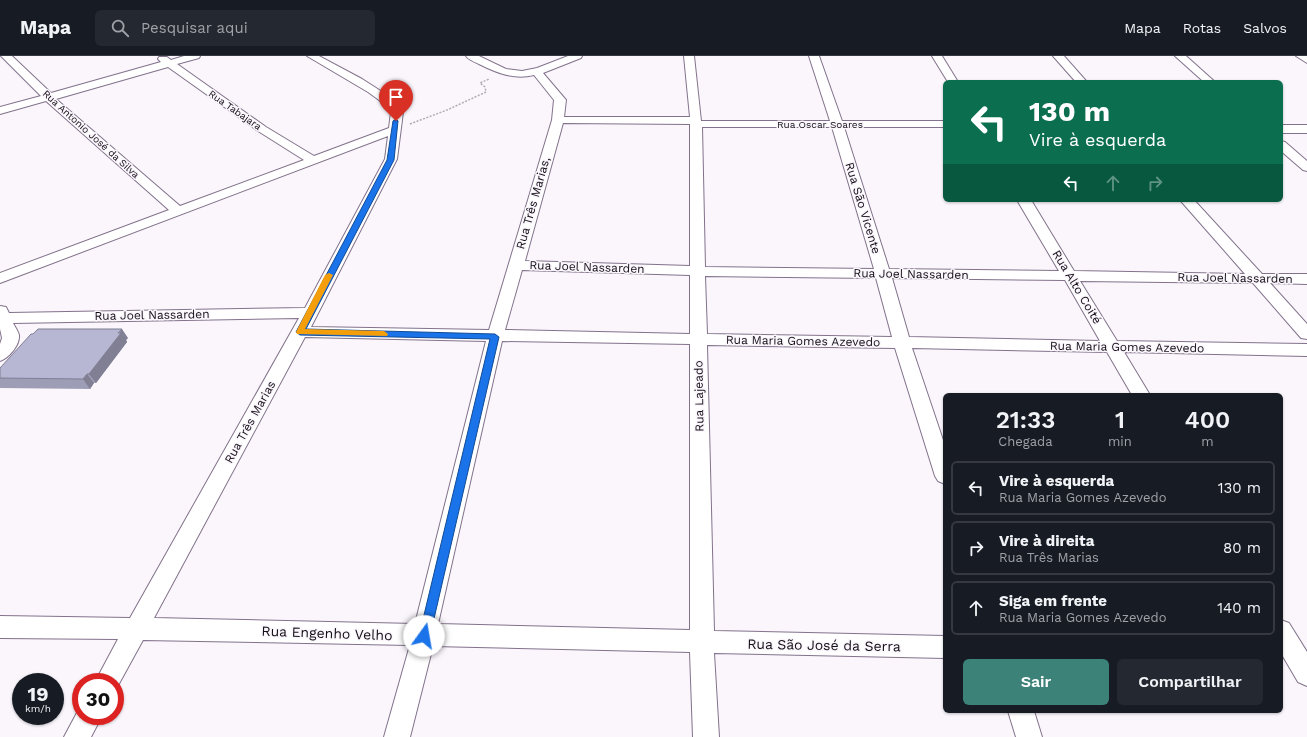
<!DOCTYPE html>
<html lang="pt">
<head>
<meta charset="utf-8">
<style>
	:root { --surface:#171b24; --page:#242831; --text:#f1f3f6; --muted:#9ea1a6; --line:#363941; --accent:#3d8278 }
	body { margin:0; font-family:"Work Sans",sans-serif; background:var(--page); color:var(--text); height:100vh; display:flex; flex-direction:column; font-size:15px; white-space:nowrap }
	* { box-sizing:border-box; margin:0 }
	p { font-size:13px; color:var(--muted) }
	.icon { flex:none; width:22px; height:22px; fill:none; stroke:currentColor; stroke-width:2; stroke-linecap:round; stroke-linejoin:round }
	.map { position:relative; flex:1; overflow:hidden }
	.side { position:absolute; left:943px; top:337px; width:340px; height:320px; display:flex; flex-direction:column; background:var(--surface); border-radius:6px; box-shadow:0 1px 3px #0004 }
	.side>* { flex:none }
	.banner { position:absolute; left:943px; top:24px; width:340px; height:122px; border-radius:6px; box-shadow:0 1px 3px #0004; background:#0b6e4f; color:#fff; overflow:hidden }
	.speed { position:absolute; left:12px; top:617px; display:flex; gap:8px; font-size:20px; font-weight:700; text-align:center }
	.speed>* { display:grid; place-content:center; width:52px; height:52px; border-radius:50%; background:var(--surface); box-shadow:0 1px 3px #0004; line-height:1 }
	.speed small { font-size:10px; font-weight:400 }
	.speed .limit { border:6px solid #d22; background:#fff; color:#111 }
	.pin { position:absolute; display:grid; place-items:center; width:34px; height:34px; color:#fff; margin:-41px -17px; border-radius:50% 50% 50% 0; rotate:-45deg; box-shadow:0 0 4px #0007 }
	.pin .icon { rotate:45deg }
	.me { position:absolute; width:44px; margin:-22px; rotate:13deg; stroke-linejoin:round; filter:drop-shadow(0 0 3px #0008) }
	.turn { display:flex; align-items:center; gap:14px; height:84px; padding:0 20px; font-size:18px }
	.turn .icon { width:52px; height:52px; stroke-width:2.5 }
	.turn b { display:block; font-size:28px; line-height:34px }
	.lanes { display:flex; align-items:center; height:38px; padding:0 20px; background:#0003; justify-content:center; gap:20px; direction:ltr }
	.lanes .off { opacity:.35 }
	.eta { display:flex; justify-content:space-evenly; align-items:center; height:68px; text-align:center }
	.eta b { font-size:24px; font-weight:600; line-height:28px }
	.primary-button { display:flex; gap:8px; margin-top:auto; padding:8px 20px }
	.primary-button a { flex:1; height:46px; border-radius:6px; background:var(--accent); color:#fff; font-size:16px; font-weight:600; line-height:46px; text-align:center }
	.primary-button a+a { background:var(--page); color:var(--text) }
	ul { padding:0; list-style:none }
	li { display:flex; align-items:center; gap:12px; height:54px; margin:0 8px 6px; padding:0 12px; border:2px solid var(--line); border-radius:6px }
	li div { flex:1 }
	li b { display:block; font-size:15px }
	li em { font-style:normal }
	header { display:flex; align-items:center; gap:24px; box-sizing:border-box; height:56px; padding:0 20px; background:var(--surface); border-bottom:1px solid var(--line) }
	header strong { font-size:19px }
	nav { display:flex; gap:22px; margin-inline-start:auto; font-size:14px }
	.search { width:280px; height:36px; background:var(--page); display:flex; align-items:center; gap:10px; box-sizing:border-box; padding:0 14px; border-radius:6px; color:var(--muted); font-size:15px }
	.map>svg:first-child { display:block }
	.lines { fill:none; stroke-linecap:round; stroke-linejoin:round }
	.minor-casing { stroke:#82728b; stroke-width:2 }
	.path { stroke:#b1acb3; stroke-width:1.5; stroke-dasharray:2 1.5; stroke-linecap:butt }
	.minor { fill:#fff; fill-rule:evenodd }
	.wall { fill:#9d9db5 }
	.shaded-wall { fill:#807f94 }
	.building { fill:#b7b6d3; stroke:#807f94 }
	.route { fill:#1a73e8; stroke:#114b97 }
	.slow { fill:#f59e0b }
	.labels { text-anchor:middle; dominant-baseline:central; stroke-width:3; stroke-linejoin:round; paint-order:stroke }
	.far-street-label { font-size:10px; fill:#130d16; stroke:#faf6fc }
	.street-label { font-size:12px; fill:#130d16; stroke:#faf6fc }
	.near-street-label { font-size:14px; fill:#130d16; stroke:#faf6fc }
</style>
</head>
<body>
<header>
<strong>Mapa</strong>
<div class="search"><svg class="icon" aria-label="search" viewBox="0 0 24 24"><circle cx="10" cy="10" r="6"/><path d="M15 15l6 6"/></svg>Pesquisar aqui</div>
<nav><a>Mapa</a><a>Rotas</a><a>Salvos</a></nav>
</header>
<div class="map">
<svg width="1307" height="681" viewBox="0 0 1307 681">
	<rect width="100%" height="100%" fill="#faf6fc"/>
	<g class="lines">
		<defs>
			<g id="minor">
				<path d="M1 0H12L51 37 161 6 158 3 159 1H167L171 4 184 0H200L199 2 177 8 266 71 314 100 389 72 391 56 379 44 368 36 307 0H319L362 23 387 39 396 47 403 56 397 103 311 271 489 274 552 64 554 44 534 19C514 24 497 17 479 8 475 6 469 4 466 0H479L506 13 522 15 537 12 568 0H582L581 2 543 17 566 44 564 61H690L684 0H694L701 65H830L809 0H819L842 65H945V71H844L889 213 1059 215 1017 144H1031L1074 215 1245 218 1180 144H1194L1262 218H1307V228L1270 227 1307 268V283L1301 282 1253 227 1080 225 1117 285 1307 288V300L1124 296 1150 339H1132L1107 296 912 292 945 390V428L938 425 935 420 895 292 707 289 714 575 945 580V602L714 597 719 681H693L690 596 433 590 410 681H384L410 589 143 584 115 635V626H95L118 583 0 582V560L130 562 299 262 13 267C15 271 18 275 19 279 20 289 9 302 0 305V288L2 282 0 273V250L6 251 9 257 305 252 385 103 388 80 0 227V217L169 154 46 45 0 58V51L41 40ZM168 11 258 75 304 104 180 150 56 43ZM563 67 690 68V210L525 205ZM702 71H832L874 213 705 211ZM522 214 690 219V278L505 274ZM705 220 876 222 892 281 707 278ZM892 222 1065 224 1100 285 909 281ZM305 281 486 285 415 568 154 562ZM502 285 690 288V574L438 568Z"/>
				<path d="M932 0H942L958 26H948Z"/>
				<path d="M1053 0H1064L1087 26H1076Z"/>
				<path d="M1175 0H1186L1215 26H1204Z"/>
				<path d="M1296 0H1307V7Z"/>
				<rect x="1281" y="69" width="26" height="8"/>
				<path d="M1281 85 1285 86 1307 105V115L1303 114 1281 95Z"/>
				<path d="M1281 564 1289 567 1307 596V630L1298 626 1281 597Z"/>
				<path d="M80 651 81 660H102L91 681H64Z"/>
				<path d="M1008 655H1034L1042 681H1016Z"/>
			</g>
		</defs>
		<use href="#minor" class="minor-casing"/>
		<path class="path" d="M410 68 447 54 486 36 485 31 480 27 489 23"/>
		<use href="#minor" class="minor"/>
	</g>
	<path class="wall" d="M128 282 126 284 127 286 96 327H94L90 333 0 332V312Z"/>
	<g class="shaded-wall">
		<path d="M122 273 128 282 126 284 127 286 96 327 89 318Z"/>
		<path d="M87 318 94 327 90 333 83 323Z"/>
	</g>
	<path class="building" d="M38 273H122L118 277H121L89 318H87L83 323 0 322V312L31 278H33Z"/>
	<path class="route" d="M396 63 398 65 394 104 306 273 495 278 499 281 430 580 429 584 424 585 420 584 419 580 490 283 300 279 296 276 387 104 393 65Z"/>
	<path class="slow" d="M329 217 333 219 305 273 384 275 388 278 387 280 297 278 296 276 325 219Z"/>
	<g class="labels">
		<g class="far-street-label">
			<text transform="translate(235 54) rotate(35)">Rua Tabajara</text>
			<text x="820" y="68">Rua Oscar Soares</text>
			<text transform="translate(91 78) rotate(42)">Rua Antonio José da Silva</text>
		</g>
		<g class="street-label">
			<text transform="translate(533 147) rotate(-74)">Rua Três Marias,</text>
			<text transform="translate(863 152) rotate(73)">Rua São Vicente</text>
			<text transform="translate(587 211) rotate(2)">Rua Joel Nassarden</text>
			<text transform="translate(911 218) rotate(1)">Rua Joel Nassarden</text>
			<text transform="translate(1235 222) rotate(1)">Rua Joel Nassarden</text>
			<text transform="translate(1077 231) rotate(59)">Rua Alto Coité</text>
			<text transform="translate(152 259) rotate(-1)">Rua Joel Nassarden</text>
			<text transform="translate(803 285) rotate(1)">Rua Maria Gomes Azevedo</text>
			<text transform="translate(1127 291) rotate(1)">Rua Maria Gomes Azevedo</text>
			<text transform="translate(699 340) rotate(-91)">Rua Lajeado</text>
			<text transform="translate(250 366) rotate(-61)">Rua Três Marias</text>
		</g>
		<g class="near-street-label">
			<text transform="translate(327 577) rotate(2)">Rua Engenho Velho</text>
			<text transform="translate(824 589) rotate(1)">Rua São José da Serra</text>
		</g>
	</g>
</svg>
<div class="speed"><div>19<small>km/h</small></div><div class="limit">30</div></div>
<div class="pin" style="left:396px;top:65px;background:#d93025"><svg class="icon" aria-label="arrive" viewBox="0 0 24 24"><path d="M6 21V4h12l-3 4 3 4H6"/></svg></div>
<svg class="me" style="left:424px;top:580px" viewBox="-20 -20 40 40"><circle r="19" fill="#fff"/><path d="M0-13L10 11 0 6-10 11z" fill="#1a73e8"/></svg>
<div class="banner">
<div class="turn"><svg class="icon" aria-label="left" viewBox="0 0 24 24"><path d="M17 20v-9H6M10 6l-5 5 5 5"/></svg><div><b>130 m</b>Vire à esquerda</div></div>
<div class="lanes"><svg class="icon" aria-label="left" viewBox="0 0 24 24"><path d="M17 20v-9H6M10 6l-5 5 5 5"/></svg><svg class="icon off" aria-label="ahead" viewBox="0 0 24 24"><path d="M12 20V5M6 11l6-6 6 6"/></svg><svg class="icon off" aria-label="right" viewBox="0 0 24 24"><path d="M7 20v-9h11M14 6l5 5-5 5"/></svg></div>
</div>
<section class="side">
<div class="eta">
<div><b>21:33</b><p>Chegada</p></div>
<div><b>1</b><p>min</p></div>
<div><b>400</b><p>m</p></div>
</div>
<ul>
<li><svg class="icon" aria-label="left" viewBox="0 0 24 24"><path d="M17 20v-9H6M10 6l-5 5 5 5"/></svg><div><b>Vire à esquerda</b><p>Rua Maria Gomes Azevedo</p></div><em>130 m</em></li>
<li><svg class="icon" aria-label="right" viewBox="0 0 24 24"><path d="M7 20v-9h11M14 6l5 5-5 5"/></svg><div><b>Vire à direita</b><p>Rua Três Marias</p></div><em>80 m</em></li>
<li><svg class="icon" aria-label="ahead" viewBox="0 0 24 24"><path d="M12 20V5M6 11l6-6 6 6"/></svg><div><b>Siga em frente</b><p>Rua Maria Gomes Azevedo</p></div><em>140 m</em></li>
</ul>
<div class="primary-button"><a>Sair</a><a>Compartilhar</a></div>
</section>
</div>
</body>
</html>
